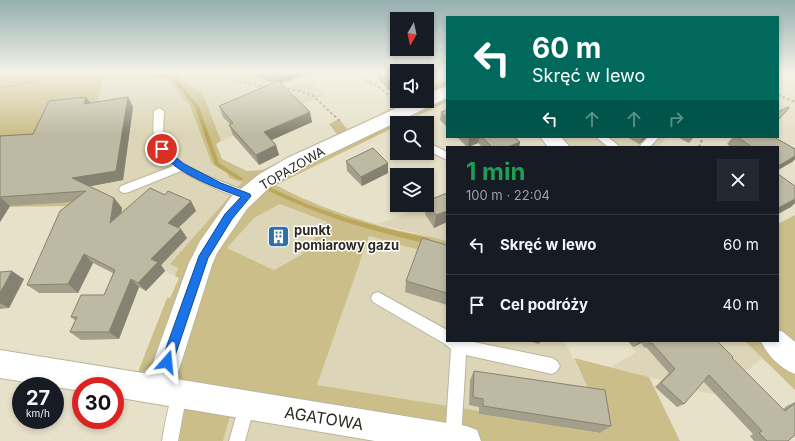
<!DOCTYPE html>
<html lang="pl">
<head>
<meta charset="utf-8">
<style>
	:root { --surface:#171b24; --page:#242831; --text:#f1f3f6; --muted:#9ea1a6; --line:#363941 }
	body { margin:0; font-family:Inter,sans-serif; background:var(--page); color:var(--text); height:100vh; display:flex; flex-direction:column; font-size:15px; white-space:nowrap }
	* { box-sizing:border-box; margin:0 }
	p { font-size:13px; color:var(--muted) }
	.icon { flex:none; width:22px; height:22px; fill:none; stroke:currentColor; stroke-width:2; stroke-linecap:round; stroke-linejoin:round }
	.map { position:relative; flex:1; overflow:hidden }
	.side { position:absolute; left:446px; top:146px; width:333px; height:196px; display:flex; flex-direction:column; background:var(--surface); border-radius:0px; box-shadow:0 2px 6px #0003 }
	.side>* { flex:none }
	.guide { position:absolute; left:446px; top:16px; width:333px; height:122px; border-radius:0px; box-shadow:0 2px 6px #0003; background:#00695c; color:#fff; overflow:hidden }
	.needle { width:26px; rotate:189deg }
	.fabs { position:absolute; left:390px; top:12px; display:grid; gap:8px }
	.fabs a { display:grid; place-items:center; width:44px; height:44px; border-radius:0px; background:var(--surface); box-shadow:0 2px 6px #0003; font-size:20px }
	.speed { position:absolute; left:12px; top:377px; display:flex; gap:8px; font-size:20px; font-weight:700; text-align:center }
	.speed>* { display:grid; place-content:center; width:52px; height:52px; border-radius:50%; background:var(--surface); box-shadow:0 2px 6px #0003; line-height:1 }
	.speed small { font-size:10px; font-weight:400 }
	.speed .limit { border:6px solid #d22; background:#fff; color:#111 }
	.pin { position:absolute; display:grid; place-items:center; width:34px; height:34px; color:#fff; margin:-17px; border:2px solid #fff; border-radius:50%; box-shadow:0 1px 4px #0007 }
	.me { position:absolute; width:44px; margin:-22px; rotate:18deg; stroke-linejoin:round; filter:drop-shadow(0 0 3px #0008) }
	.turn { display:flex; align-items:center; gap:14px; height:84px; padding:0 20px; font-size:18px }
	.turn .icon { width:52px; height:52px; stroke-width:2.5 }
	.turn b { display:block; font-size:28px; line-height:34px }
	.lanes { display:flex; align-items:center; height:38px; padding:0 20px; background:#0003; justify-content:center; gap:20px; direction:ltr }
	.lanes .off { opacity:.35 }
	.round { display:grid; place-items:center; flex:none; width:42px; height:42px; border-radius:0px; background:var(--page) }
	.headline { display:flex; align-items:center; justify-content:space-between; height:68px; padding:0 20px }
	h1 { font-size:24px; font-weight:700; line-height:30px; color:#1e9e55 }
	ul { padding:0; list-style:none }
	li { display:flex; align-items:center; gap:12px; height:60px; padding:0 20px; border-top:1px solid var(--line) }
	li div { flex:1 }
	li b { display:block; font-size:15px }
	li em { font-style:normal }
	.map>svg:first-child { display:block }
	.built { fill:#ddd5b7 }
	.green { fill:#cbbe89; fill-rule:evenodd }
	.lines { fill:none; stroke-linecap:round; stroke-linejoin:round }
	.stream { fill:#baa75b; fill-rule:evenodd }
	.lane-casing { stroke:#bab59e; stroke-width:2 }
	.street-casing { stroke:#bab59e; stroke-width:2 }
	.secondary-casing { stroke:#bab59e; stroke-width:2 }
	.path { stroke:#a6a18f; stroke-width:2; stroke-dasharray:2.5 2.5; stroke-linecap:butt }
	.lane { fill:#fff; fill-rule:evenodd }
	.street { fill:#fff; fill-rule:evenodd }
	.secondary { fill:#fff; fill-rule:evenodd }
	.wall { fill:#a39f8b }
	.shaded-wall { fill:#858271 }
	.building { fill:#beb9a2; stroke:#858271 }
	.route { fill:#1a73e8; stroke:#114b97 }
	.labels { text-anchor:middle; dominant-baseline:central; stroke-width:3; stroke-linejoin:round; paint-order:stroke }
	.street-label { font-size:13px; fill:#2c2a21; stroke:#fff }
	.poi-label { font-size:13px; font-weight:bold; fill:#2c2a21; stroke:#fff; text-anchor:start }
	.near-street-label { font-size:16px; fill:#2c2a21; stroke:#fff }
</style>
</head>
<body>
<div class="map">
<svg width="795" height="441" viewBox="0 0 795 441">
	<rect width="100%" height="100%" fill="#e7e1ca"/>
	<g class="built">
		<path d="M104 72 167 79 190 106 212 164 242 182 171 264 178 268 175 276 135 255 78 189Z"/>
		<path d="M185 72H276L283 82 288 85 314 82 324 95 221 141 203 94 189 85 179 75Z"/>
		<path d="M549 137H667L658 147H560Z"/>
		<path d="M447 196V241L378 224 427 205Z"/>
		<path d="M280 204 327 222 301 255 274 270 227 248 254 218Z"/>
		<path d="M369 236 447 258V341H564L587 386 589 397 600 433 479 414V412L317 385Z"/>
		<path d="M628 341H745L763 358 715 394 684 389 662 380 611 367 636 352Z"/>
		<path d="M234 403 466 441H223Z"/>
	</g>
	<g class="green">
		<path d="M0 72H185L179 75 189 85 203 94 221 141 216 144 222 159 247 171 262 170 337 134 329 124 339 119 347 129 380 115 379 114 392 108 391 106 402 101H427V89L447 79V102L403 123H397V126L276 185C310 204 358 220 396 230 413 234 430 236 447 241V258L369 236 317 385 479 411V414L599 433 589 397 587 386 574 358 649 377 680 441H466L234 403 223 441H170L176 409 162 376 138 372 167 298H170L179 278 175 276 178 268 170 264 242 182 229 178 227 173 212 164 190 106 167 79 104 72 75 206 0 207ZM280 204 327 222 301 255 274 270 227 248 254 218Z"/>
		<path d="M795 215V390L745 341H778V224Z"/>
	</g>
	<g class="lines">
		<g class="stream">
			<path d="M63 72H70L14 87 0 88V86L14 85Z"/>
			<path d="M133 72H144L174 76 199 107 219 163 242 178 243 179 242 180H238L215 165 195 107 171 78 135 73Z"/>
			<path d="M269 187 309 205 347 218 387 229 428 238 430 239 431 241 430 243 428 244C372 231 318 216 267 190L266 189Z"/>
		</g>
		<defs>
			<g id="lane">
				<path d="M159 108 164 111C164 122 161 138 167 148 177 167 230 185 251 193L253 196 251 199C240 202 193 178 181 171L129 192 125 193 121 192 119 189 121 186 173 166C151 150 153 136 154 111Z"/>
				<path d="M395 112 398 113 409 123H398L390 115Z"/>
				<path d="M596 137H608L620 147H608Z"/>
				<path d="M648 137H659L650 147H639Z"/>
				<path d="M427 142 447 152V160L427 150Z"/>
				<path d="M378 292 447 330V341H469L552 358 557 361 560 366 557 371 552 374 466 355 461 439V441H445L451 349 445 344 373 302 371 298 373 294Z"/>
				<path d="M181 386 187 388 189 394 184 409 178 441H162C165 423 168 405 175 388Z"/>
				<path d="M247 397 253 399 255 405 245 441H229L241 399Z"/>
			</g>
			<path id="street" d="M447 86V98L301 168 272 185 247 209 217 253 212 265 176 379 466 426 477 430 481 441H375L115 397V386H81V391L0 378V350L149 374 188 265 200 241 231 197 258 175 287 158 412 101H427V94Z"/>
			<g id="secondary">
				<path d="M540 137H561L570 147H548Z"/>
				<path d="M778 330 783 332 795 342V374C780 368 767 355 761 341H778Z"/>
			</g>
		</defs>
		<use href="#lane" class="lane-casing"/>
		<use href="#street" class="street-casing"/>
		<use href="#secondary" class="secondary-casing"/>
		<g class="path">
			<path d="M216 72 241 82 268 87"/>
			<path d="M365 80 376 85 394 99"/>
			<path d="M283 88 300 91 313 96 341 122"/>
			<path d="M778 95 795 102"/>
			<path d="M699 147 703 137"/>
		</g>
		<use href="#lane" class="lane"/>
		<use href="#street" class="street"/>
		<use href="#secondary" class="secondary"/>
	</g>
	<g class="wall">
		<path d="M248 72H317L280 83 312 122 272 140 279 155 259 165 233 135 229 125 230 124 223 117 219 106 272 83Z"/>
		<path d="M373 72H397V87L388 90Z"/>
		<path d="M128 97 133 107 123 180 89 186 114 198 122 208 121 214 165 195 191 201 196 211 178 228 181 229 187 238 161 265 165 271 146 291 139 287 119 339 81 340 70 332 76 321 71 317 104 295 113 273 93 263 78 293H39L27 285 72 202 10 206 0 222V136L33 134 91 103Z"/>
		<path d="M447 110V127L440 120 441 112Z"/>
		<path d="M457 137H514L520 142 519 147H482L478 143 469 147H467Z"/>
		<path d="M627 137H647L639 144Z"/>
		<path d="M677 137H694L689 143Z"/>
		<path d="M733 137H774L795 149V159L792 162 778 170V147H731L727 144Z"/>
		<path d="M346 161 388 163V173L362 186 347 171Z"/>
		<path d="M447 193V222L434 228 425 214 426 205H427V201Z"/>
		<path d="M447 245V305L405 292 406 281Z"/>
		<path d="M0 272 24 279 9 308 0 309Z"/>
		<path d="M528 341H541L539 344Z"/>
		<path d="M628 341H717L732 358 783 409 787 406 795 402V435L788 441H754L750 436 753 434 703 381 684 404 677 407 655 387 669 373 646 347 645 348 641 343 633 347Z"/>
		<path d="M474 371 611 426 600 433 479 414V407L469 405 470 380Z"/>
	</g>
	<g class="shaded-wall">
		<path d="M278 72H317L275 85 272 74Z"/>
		<path d="M397 77V87L388 90V80Z"/>
		<path d="M86 97 93 107 84 104Z"/>
		<path d="M128 97 133 107 123 180 81 188 72 178Z"/>
		<path d="M310 112 312 122 267 142 264 132Z"/>
		<path d="M475 137H480L478 143 468 147 469 139Z"/>
		<path d="M643 137H647L639 144Z"/>
		<path d="M520 142 519 147H508Z"/>
		<path d="M276 145 279 155 259 165 256 155Z"/>
		<path d="M795 156V159L792 162 778 170V167L780 165Z"/>
		<path d="M388 163V173L362 186 361 177Z"/>
		<path d="M0 197 10 206 0 222Z"/>
		<path d="M114 198 122 208 118 232 110 223Z"/>
		<path d="M795 199V203L791 207 778 214V208Z"/>
		<path d="M191 201 196 211 174 232 168 223Z"/>
		<path d="M447 211V222L434 228 436 215Z"/>
		<path d="M181 229 187 238 161 265 165 271 146 291 138 283 151 259Z"/>
		<path d="M84 254 93 263 78 293 68 284Z"/>
		<path d="M12 271 24 279 9 308 0 303V293Z"/>
		<path d="M131 279 139 287 119 339 109 332Z"/>
		<path d="M641 341H644L641 343 633 347 638 343Z"/>
	</g>
	<g class="building">
		<path d="M268 72H278L272 74Z"/>
		<path d="M381 72H397V77L388 80Z"/>
		<path d="M278 81 310 112 264 132 276 145 256 155 229 125 233 123 219 106Z"/>
		<path d="M86 97 84 104 128 97 116 171 72 178 114 198 110 223 150 188 165 195 168 191 191 201 168 223 181 229 151 259 158 262 138 283 131 279 109 332H70L77 317H71L81 295H104L115 270 84 254 68 284 27 285 60 211 86 191 0 197V136L33 134 49 101Z"/>
		<path d="M788 107 789 108 778 120V112Z"/>
		<path d="M447 110V118L441 112Z"/>
		<path d="M467 137H475L469 139Z"/>
		<path d="M482 137H514L520 142 508 147H492Z"/>
		<path d="M737 137H774L795 149V156L780 165 778 164V147H752Z"/>
		<path d="M373 148 388 163 361 177 346 161Z"/>
		<path d="M778 174 795 186V199L778 208Z"/>
		<path d="M447 193V211L436 215 427 203V201Z"/>
		<path d="M422 238 447 245V293L406 281Z"/>
		<path d="M12 271 0 293V272Z"/>
		<path d="M648 341H717L733 357 732 358 785 411 795 403V435L788 441H767L759 433 762 431 709 375 684 404 661 383 675 369 652 343 651 344Z"/>
		<path d="M474 371 605 390 611 426 483 406V399L473 397Z"/>
	</g>
	<linearGradient id="sky" x2="0" y2="1"><stop stop-color="#95afb0"/><stop offset="0.54" stop-color="#f4f2e7"/><stop offset="1" stop-color="#f4f2e7" stop-opacity="0"/></linearGradient>
	<rect width="795" height="134" fill="url(#sky)"/>
	<path class="route" d="M162 146 184 164 221 183 250 194 251 196 232 219 208 258 173 362 171 366 167 368 163 366 161 362 199 256 225 214 241 197C214 187 174 173 158 149Z"/>
	<defs>
		<symbol id="building-square" viewBox="-11 -11 22 22"><rect x="-9" y="-9" width="18" height="18" rx="4" fill="#2e71a7" stroke="#fff"/><path d="M-4-6H4V6H1V3H-1V6H-4ZM-2.5-4.3h1.7v1.8h-1.7ZM.8-4.3h1.7v1.8H.8ZM-2.5-1h1.7V.8h-1.7ZM.8-1h1.7V.8H.8Z" fill="#fff"/></symbol>
	</defs>
	<g fill-rule="evenodd">
		<use href="#building-square" x="266" y="224" width="25" height="25"/>
	</g>
	<g class="labels">
		<g class="street-label">
			<text transform="translate(292 168) rotate(-30)">TOPAZOWA</text>
		</g>
		<g class="poi-label">
			<text x="294" y="230">punkt<tspan x="294" dy="15">pomiarowy gazu</tspan></text>
		</g>
		<g class="near-street-label">
			<text transform="translate(324 418) rotate(9)">AGATOWA</text>
		</g>
	</g>
</svg>
<div class="fabs">
<a><svg class="needle" viewBox="-14 -14 28 28"><path d="M0-13l5 13h-10z" fill="#e53935"/><path d="M0 13l5-13h-10z" fill="#9ea1a6"/></svg></a>
<a><svg class="icon" aria-label="sound" viewBox="0 0 24 24"><path d="M4 9h4l5-4v14l-5-4H4zM17 9q2 3 0 6"/></svg></a>
<a><svg class="icon" aria-label="search" viewBox="0 0 24 24"><circle cx="10" cy="10" r="6"/><path d="M15 15l6 6"/></svg></a>
<a><svg class="icon" aria-label="layers" viewBox="0 0 24 24"><path d="M12 4l9 5-9 5-9-5zM3 14l9 5 9-5"/></svg></a>
</div>
<div class="speed"><div>27<small>km/h</small></div><div class="limit">30</div></div>
<div class="pin" style="left:162px;top:149px;background:#d93025"><svg class="icon" aria-label="arrive" viewBox="0 0 24 24"><path d="M6 21V4h12l-3 4 3 4H6"/></svg></div>
<svg class="me" style="left:167px;top:362px" viewBox="-20 -20 40 40"><path d="M0-17L14 15 0 8-14 15z" fill="#1a73e8" stroke="#fff" stroke-width="4"/></svg>
<div class="guide">
<div class="turn"><svg class="icon" aria-label="left" viewBox="0 0 24 24"><path d="M17 20v-9H6M10 6l-5 5 5 5"/></svg><div><b>60 m</b>Skręć w lewo</div></div>
<div class="lanes"><svg class="icon" aria-label="left" viewBox="0 0 24 24"><path d="M17 20v-9H6M10 6l-5 5 5 5"/></svg><svg class="icon off" aria-label="ahead" viewBox="0 0 24 24"><path d="M12 20V5M6 11l6-6 6 6"/></svg><svg class="icon off" aria-label="ahead" viewBox="0 0 24 24"><path d="M12 20V5M6 11l6-6 6 6"/></svg><svg class="icon off" aria-label="right" viewBox="0 0 24 24"><path d="M7 20v-9h11M14 6l5 5-5 5"/></svg></div>
</div>
<section class="side">
<div class="headline"><div><h1>1 min</h1><p>100 m · 22:04</p></div><a class="round"><svg class="icon" aria-label="close" viewBox="0 0 24 24"><path d="M6 6l12 12M18 6L6 18"/></svg></a></div>
<ul>
<li><svg class="icon" aria-label="left" viewBox="0 0 24 24"><path d="M17 20v-9H6M10 6l-5 5 5 5"/></svg><div><b>Skręć w lewo</b></div><em>60 m</em></li>
<li><svg class="icon" aria-label="arrive" viewBox="0 0 24 24"><path d="M6 21V4h12l-3 4 3 4H6"/></svg><div><b>Cel podróży</b></div><em>40 m</em></li>
</ul>
</section>
</div>
</body>
</html>
